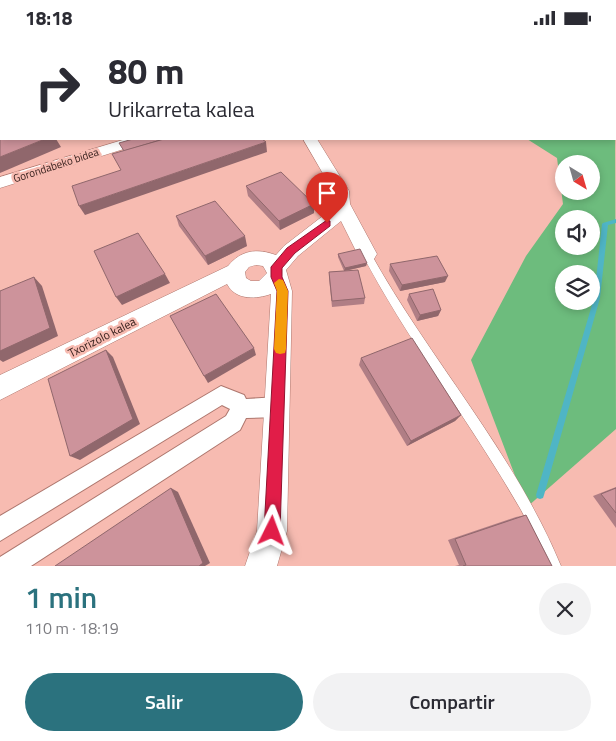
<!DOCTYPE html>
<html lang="es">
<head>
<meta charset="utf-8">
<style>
	:root { --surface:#fff; --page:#f2f2f3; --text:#2b2b33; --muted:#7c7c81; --accent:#2b727e }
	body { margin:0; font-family:"Titillium Web",sans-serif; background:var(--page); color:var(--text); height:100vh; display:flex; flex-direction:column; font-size:19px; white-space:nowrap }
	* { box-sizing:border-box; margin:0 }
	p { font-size:16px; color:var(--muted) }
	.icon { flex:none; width:28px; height:28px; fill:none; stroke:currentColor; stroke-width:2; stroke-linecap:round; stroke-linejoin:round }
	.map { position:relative; height:531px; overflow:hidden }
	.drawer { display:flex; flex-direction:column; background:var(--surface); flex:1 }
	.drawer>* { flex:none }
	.banner { position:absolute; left:0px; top:0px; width:616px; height:105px; box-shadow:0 2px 8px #0003; background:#fff; color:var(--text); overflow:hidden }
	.needle { width:32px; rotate:143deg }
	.fabs { position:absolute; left:555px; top:120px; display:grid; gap:10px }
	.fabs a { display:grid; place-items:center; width:45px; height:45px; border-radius:50%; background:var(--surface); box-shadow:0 2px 8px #0003; font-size:25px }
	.pin { position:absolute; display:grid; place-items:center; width:42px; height:42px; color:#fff; margin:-51px -21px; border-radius:50% 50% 50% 0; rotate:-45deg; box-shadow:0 0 5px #0007 }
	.pin .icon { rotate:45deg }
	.me { position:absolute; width:55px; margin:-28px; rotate:3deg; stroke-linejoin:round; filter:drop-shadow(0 0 4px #0008) }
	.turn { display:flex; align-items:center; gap:18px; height:105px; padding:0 25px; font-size:22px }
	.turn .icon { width:65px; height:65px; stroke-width:2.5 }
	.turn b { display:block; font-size:35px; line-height:42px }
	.round { display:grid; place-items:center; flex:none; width:52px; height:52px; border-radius:26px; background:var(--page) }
	.overview { display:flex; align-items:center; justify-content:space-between; height:85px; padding:0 25px }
	h1 { font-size:30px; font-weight:600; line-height:38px; color:var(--accent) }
	.primary-button { display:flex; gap:10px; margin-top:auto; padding:10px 25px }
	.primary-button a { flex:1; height:58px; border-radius:30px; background:var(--accent); color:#fff; font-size:20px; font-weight:600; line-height:58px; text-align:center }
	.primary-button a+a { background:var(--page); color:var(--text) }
	.status { display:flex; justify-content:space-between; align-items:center; height:35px; padding:0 25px; background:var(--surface); direction:ltr }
	.status svg { height:14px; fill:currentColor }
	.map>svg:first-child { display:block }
	.green { fill:#6dbc7d; fill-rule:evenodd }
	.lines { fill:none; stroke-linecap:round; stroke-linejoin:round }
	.stream { fill:#4fb5c5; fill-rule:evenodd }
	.service-casing { stroke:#ae776e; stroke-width:1 }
	.pedestrian-casing { stroke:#ae776e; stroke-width:2 }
	.minor-casing { stroke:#ae776e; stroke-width:1 }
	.service { fill:#fff; fill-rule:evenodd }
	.pedestrian { fill:#fff; fill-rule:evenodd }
	.minor { fill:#fff; fill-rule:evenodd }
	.wall { fill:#b07e85 }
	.shaded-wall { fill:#90676c }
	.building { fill:#cd939b; stroke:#90676c }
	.route { fill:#e11d48; stroke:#92132f }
	.slow { fill:#f59e0b }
	.labels { text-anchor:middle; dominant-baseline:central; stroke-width:5; stroke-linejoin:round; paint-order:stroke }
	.far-street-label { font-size:11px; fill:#341e1b; stroke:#f7bbb1 }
	.street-label { font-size:12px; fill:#341e1b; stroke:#f7bbb1 }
</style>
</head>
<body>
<div class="status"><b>18:18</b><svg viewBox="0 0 49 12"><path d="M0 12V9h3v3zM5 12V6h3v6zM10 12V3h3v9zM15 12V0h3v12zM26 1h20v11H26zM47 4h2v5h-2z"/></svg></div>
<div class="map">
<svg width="616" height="531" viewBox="0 0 616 531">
	<rect width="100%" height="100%" fill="#f7bbb1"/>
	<path class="green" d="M615 70 616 394 527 472 471 325 526 221 563 169 557 123 527 104H615ZM564 129H591V156H564ZM564 184H591V211H564ZM564 239H591V266H564Z"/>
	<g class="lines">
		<g class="stream">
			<rect x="615" y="87" width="1" height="3"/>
			<path d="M616 184V188L608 190 600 263 544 460 543 463 540 464 537 463 536 460 594 263 602 189 603 188Z"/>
		</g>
		<defs>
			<path id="service" d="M367 216 370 217C429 324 514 417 561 531H546C538 513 531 493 521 475 471 388 409 308 362 219Z"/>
			<path id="pedestrian" d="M221 351 244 360 246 364 278 362 285 365 288 372 285 379 278 382 246 383 240 395 31 531H0V522L226 381 230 374 222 370 0 506V481Z"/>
			<g id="minor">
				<path d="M1 37V45L0 46V38Z"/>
				<path d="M126 104H148L146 107 0 153V142Z"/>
				<path d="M303 104H317L349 156 350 169 377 219 374 224 367 226 360 224 341 186 298 221 286 235 292 256 287 496 277 531H245L257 496 271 259C257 264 236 266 227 249L0 365V340L228 231C241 215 257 213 276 220L284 211 328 177 332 169 333 156ZM256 230 263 231 267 238 259 246H251L246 243 245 237 249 232Z"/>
			</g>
		</defs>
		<use href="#service" class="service-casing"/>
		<use href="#pedestrian" class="pedestrian-casing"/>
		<use href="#minor" class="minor-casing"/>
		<use href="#service" class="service"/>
		<use href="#pedestrian" class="pedestrian"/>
		<use href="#minor" class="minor"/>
	</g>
	<g class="wall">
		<path d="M578 0H616V13L615 12V1H582Z"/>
		<path d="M246 151 314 169V178L280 195 248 161Z"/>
		<path d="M176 181 247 211 208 230 179 191Z"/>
		<path d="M338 219 367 228 366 231 345 236 365 263 364 269 332 272 329 243V237L344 236 338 222Z"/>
		<path d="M390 229 445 247 400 256 389 236Z"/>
		<path d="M409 259 441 275 438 281 417 286 407 265Z"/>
		<path d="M361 323 461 380 455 386 407 411 359 330Z"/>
		<path d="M616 452V493L593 461Z"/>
		<path d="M526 480 552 531H455L459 530 448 505 516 482Z"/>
	</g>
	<g class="shaded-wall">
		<path d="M45 104H56L61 112 0 138V122Z"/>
		<path d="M266 107 267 117 85 180 79 171Z"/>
		<path d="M314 169V178L280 195 279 186Z"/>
		<path d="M245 201 247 211 208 230 205 221Z"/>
		<path d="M367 228 366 231 344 236 345 233Z"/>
		<path d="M165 239 170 248 122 270 116 262Z"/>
		<path d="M448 241 445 247 400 256 402 250Z"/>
		<path d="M34 242 42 251 58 301 3 327 0 325V316Z"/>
		<path d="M441 275 438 281 417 286 420 280Z"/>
		<path d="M254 313 256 320 208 348 204 341Z"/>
		<path d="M106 315 113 322 140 389 80 425 70 421Z"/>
		<path d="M461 380 455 386 407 411 411 406Z"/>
		<path d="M171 453 178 457 210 528 205 531H199Z"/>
	</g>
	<g class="building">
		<path d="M0 60H1V104H45L0 122Z"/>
		<path d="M133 104H164L124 116 119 108Z"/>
		<path d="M164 104H262L266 107 79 171 72 151 121 135 112 119Z"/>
		<path d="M281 137 314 169 279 186 246 151Z"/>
		<path d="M215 166 245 201 205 221 176 181Z"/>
		<path d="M138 198 165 239 116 262 94 216Z"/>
		<path d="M360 214 367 228 345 233 338 219Z"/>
		<path d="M437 221 448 241 402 250 390 229Z"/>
		<path d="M358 235 365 263 332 266 329 237Z"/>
		<path d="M34 242 50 293 0 316V256Z"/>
		<path d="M433 254 441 275 420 280 409 259Z"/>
		<path d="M216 259 254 313 204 341 170 281Z"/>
		<path d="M412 303 461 380 411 406 361 323Z"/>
		<path d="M106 315 133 384 70 421 48 344Z"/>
		<path d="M171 453 203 528 199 531H55Z"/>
		<path d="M616 453V478L601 459Z"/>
		<path d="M526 480 552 531H463L466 530 455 504Z"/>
	</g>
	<path class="route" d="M327 185 330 186V191L295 218 282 233V242L288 256 280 496 278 502 272 504 266 502 264 496 277 256 271 242V232L287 213Z"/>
	<path class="slow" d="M279 244 283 245 288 256 286 314 285 318 280 319 276 318 274 314 277 256 274 248Z"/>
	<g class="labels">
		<g class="far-street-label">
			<text transform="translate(56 130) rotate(-18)">Gorondabeko bidea</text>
		</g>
		<g class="street-label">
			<text transform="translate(102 302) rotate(-27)">Txorizolo kalea</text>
		</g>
	</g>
</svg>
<div class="fabs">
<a><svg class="needle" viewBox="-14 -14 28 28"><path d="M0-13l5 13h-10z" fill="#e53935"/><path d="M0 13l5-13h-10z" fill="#7c7c81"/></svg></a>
<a><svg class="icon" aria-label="sound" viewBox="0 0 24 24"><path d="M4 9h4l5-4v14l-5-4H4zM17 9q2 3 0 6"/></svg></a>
<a><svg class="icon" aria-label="layers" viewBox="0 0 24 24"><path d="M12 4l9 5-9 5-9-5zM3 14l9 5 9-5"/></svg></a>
</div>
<div class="pin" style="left:327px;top:188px;background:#d93025"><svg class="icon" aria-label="arrive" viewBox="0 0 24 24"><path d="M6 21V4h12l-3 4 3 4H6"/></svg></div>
<svg class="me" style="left:272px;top:496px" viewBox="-20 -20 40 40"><path d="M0-17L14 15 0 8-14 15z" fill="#e11d48" stroke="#fff" stroke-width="4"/></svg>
<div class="banner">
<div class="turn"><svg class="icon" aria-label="right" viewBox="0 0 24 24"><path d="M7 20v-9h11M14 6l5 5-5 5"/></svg><div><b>80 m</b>Urikarreta kalea</div></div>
</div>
</div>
<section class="drawer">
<div class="overview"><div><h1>1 min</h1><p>110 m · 18:19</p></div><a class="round"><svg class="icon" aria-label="close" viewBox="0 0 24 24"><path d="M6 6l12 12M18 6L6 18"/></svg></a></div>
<div class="primary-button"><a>Salir</a><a>Compartir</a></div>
</section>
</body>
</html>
